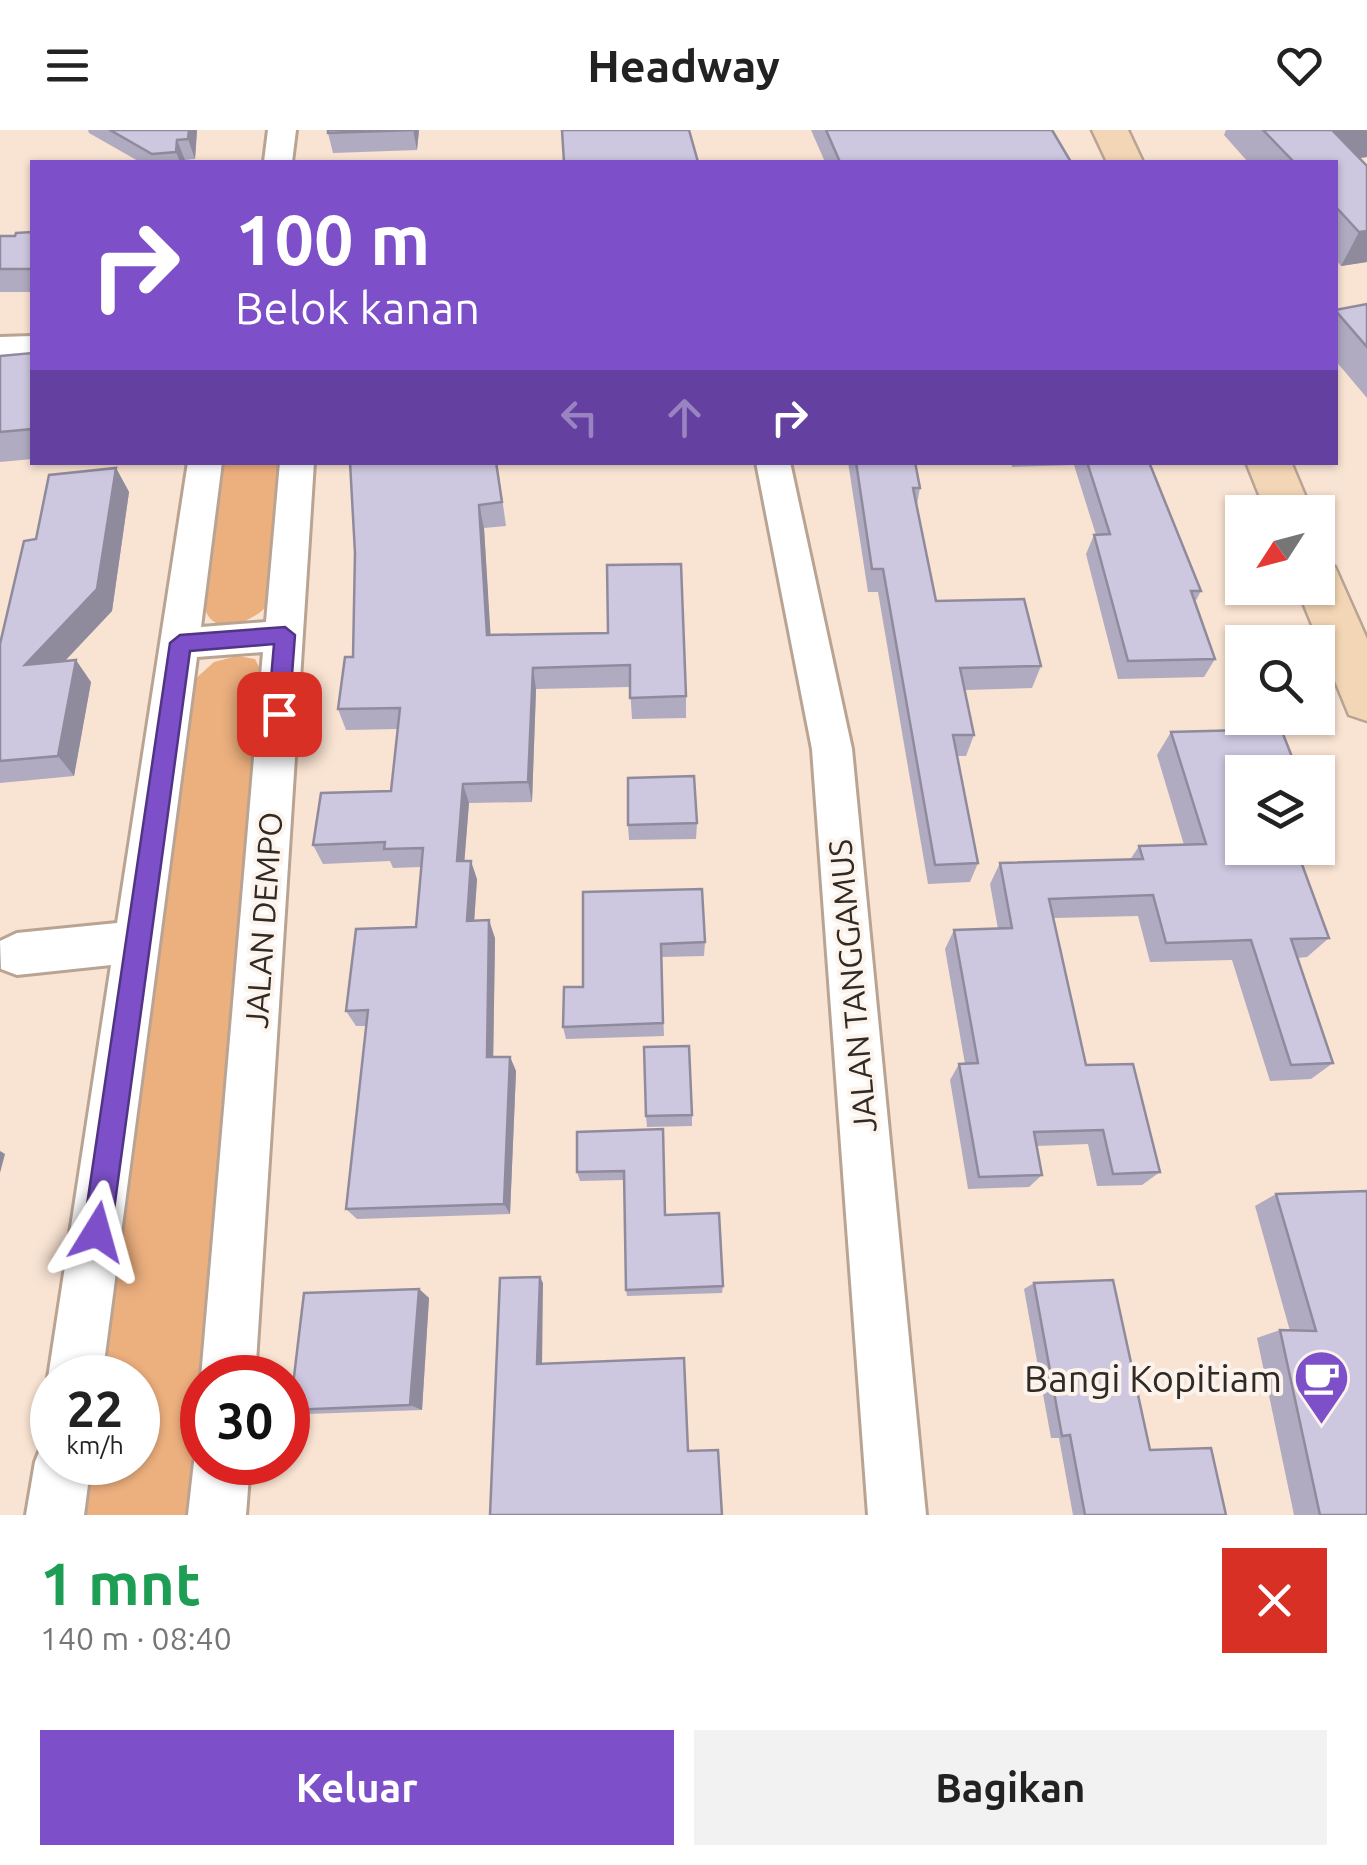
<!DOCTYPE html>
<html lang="id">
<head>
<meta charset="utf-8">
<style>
	:root { --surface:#fff; --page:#f2f2f2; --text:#222; --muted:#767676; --accent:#7d50c9 }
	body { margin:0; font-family:Ubuntu,sans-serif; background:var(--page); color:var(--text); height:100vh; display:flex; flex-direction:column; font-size:38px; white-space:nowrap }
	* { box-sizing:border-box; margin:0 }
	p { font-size:32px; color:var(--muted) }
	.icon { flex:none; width:55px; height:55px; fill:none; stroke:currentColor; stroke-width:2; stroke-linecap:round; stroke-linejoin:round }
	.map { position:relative; height:1385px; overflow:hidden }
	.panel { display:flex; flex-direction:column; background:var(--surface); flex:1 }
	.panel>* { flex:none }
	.top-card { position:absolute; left:30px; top:30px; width:1308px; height:305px; border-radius:0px; box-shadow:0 2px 8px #0004; background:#7d50c9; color:#fff; overflow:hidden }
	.needle { width:65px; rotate:234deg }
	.fabs { position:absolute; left:1225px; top:365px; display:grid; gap:20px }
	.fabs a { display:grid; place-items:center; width:110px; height:110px; border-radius:0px; background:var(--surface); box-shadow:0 2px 8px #0004; font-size:50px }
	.speed { position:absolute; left:30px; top:1225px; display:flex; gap:20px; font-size:50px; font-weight:700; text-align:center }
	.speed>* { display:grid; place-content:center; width:130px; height:130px; border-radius:50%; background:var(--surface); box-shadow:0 2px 8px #0004; line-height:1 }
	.speed small { font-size:25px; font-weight:400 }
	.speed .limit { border:15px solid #d22; background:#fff; color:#111 }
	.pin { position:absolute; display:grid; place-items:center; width:85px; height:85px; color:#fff; margin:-42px; border-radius:20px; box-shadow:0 5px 15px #0006 }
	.me { position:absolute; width:110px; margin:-55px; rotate:8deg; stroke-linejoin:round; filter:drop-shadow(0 0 8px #0008) }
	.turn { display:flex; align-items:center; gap:35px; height:210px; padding:0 40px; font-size:45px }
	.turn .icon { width:130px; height:130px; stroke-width:2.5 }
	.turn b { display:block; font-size:70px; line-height:85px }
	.lanes { display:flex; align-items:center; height:95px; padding:0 40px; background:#0003; justify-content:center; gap:50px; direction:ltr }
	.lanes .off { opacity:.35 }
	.round { display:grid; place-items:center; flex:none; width:105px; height:105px; border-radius:0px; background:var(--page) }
	.headline { display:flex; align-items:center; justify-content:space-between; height:170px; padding:0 40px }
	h1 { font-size:60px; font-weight:700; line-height:75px; color:#1e9e55 }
	.action { display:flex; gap:20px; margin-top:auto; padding:20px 40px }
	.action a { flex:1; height:115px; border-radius:0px; background:var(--accent); color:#fff; font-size:40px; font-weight:700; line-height:115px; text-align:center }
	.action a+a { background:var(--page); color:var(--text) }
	header { display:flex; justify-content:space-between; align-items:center; height:130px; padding:0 40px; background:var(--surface); font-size:45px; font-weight:700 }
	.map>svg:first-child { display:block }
	.green { fill:#ecaf7e }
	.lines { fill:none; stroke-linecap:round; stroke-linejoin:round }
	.street-casing { stroke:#b9a494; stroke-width:6 }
	.secondary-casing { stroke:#b9a494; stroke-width:5 }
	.street { fill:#fff; fill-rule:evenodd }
	.secondary { fill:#f2d6b6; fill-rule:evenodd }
	.wall { fill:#b0abc0 }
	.shaded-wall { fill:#908b9c }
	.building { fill:#cdc7df; stroke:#908b9c; stroke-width:2.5 }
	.route { fill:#7d50c9; stroke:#513483; stroke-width:2.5 }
	.labels { text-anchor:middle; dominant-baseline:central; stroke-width:8; stroke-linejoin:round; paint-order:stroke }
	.street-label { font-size:32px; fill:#312923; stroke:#fcf3ec }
	.near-poi-label { font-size:38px; fill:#312923; stroke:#fcf3ec; text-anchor:end }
</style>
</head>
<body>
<header><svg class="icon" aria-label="menu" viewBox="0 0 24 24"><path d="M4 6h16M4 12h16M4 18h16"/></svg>Headway<svg class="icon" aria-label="heart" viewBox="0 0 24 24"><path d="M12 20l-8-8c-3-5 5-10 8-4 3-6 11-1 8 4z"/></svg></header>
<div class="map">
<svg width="1367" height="1385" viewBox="0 0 1367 1385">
	<rect width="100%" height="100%" fill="#f9e3d2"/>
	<g class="green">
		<path d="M221 333H284L272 470C258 491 210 512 204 474Z"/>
		<path d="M237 526 255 529 265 549 202 1248 194 1385H83L89 1333 138 1332V1248L101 1247 193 551 214 532Z"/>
	</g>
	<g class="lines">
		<defs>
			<g id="street">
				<path d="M268 0H296L292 32H264Z"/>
				<path d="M32 206V226L0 227V207Z"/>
				<path d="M188 332H222L201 497 266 492 280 332H314L255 1248H202V1253L201 1248 263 522 197 527 102 1248H52V1260L48 1248 111 835 17 845 1 839 0 811 17 803 117 793Z"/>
				<path d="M756 332H790L852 619 926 1385H868L812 619Z"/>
				<path d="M52 1308V1332H91L84 1385H26L35 1332 43 1312Z"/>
				<path d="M202 1312V1332H250L246 1385H188L194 1332Z"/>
			</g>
			<g id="secondary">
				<path d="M1092 0H1128L1143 32H1107Z"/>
				<path d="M1246 332H1291L1312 382H1266Z"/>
				<path d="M1318 432 1335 437 1367 509V591L1349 585 1297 458H1318Z"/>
			</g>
		</defs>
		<use href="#street" class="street-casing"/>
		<use href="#secondary" class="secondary-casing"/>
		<use href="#street" class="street"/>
		<use href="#secondary" class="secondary"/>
	</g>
	<g class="wall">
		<path d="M88 0H197L195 29 185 30 184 32H140L89 3Z"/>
		<path d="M419 0 417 20 333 23 328 3Z"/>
		<path d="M811 0H1052L1071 32H825Z"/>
		<path d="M1226 0H1367V27L1360 28 1367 36V132L1341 136 1335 129V32H1248L1224 5Z"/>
		<path d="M32 102V162H0V106H15Z"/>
		<path d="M1367 174V268L1335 230V180Z"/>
		<path d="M32 223V329L0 332V226Z"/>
		<path d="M350 332H497L506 396 484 398 490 505 608 503 686 566V588L632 589 630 557 536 559 532 672 469 673 464 731 477 749 474 791 495 808 493 927H510L516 941 510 1084 357 1089 346 1079 366 896H356L346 881 416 797 421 737 393 738 390 731 323 734 313 715 391 661 398 599 346 600 338 579 353 527 355 423Z"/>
		<path d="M848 332H915L920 358 917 374 936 471 1041 536 1032 558 965 560 974 605 966 626H957L978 733 970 752 928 754 878 462H868Z"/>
		<path d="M1011 332H1149L1201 461 1195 472 1215 529 1204 547 1118 549 1086 424 1094 405H1096L1074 335 1012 337Z"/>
		<path d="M116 338 129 362 112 481 65 531 91 552 74 646 0 653V514L36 409Z"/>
		<path d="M1171 602 1242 642 1329 808 1307 827 1297 828 1333 933 1311 949 1270 951 1232 830 1150 832 1138 786 1053 788 1086 935 1160 1042 1142 1055 1097 1056 1088 1014 1036 1016 1042 1045 1029 1057 968 1059 950 950 959 934H965L945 819 954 800 998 799 990 754 1000 733 1130 730 1139 716 1184 715 1157 625Z"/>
		<path d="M697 693 696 709 629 710 628 695Z"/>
		<path d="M583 762 705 812 704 826 661 827 664 906 566 909 563 897 583 857Z"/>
		<path d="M692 985V996L647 997 646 986Z"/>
		<path d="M663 999 665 1085 723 1156 722 1163 627 1166 626 1160 624 1050 580 1051 577 1042Z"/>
		<path d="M1367 1061V1385H1294L1257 1208 1280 1200 1290 1201 1255 1076 1276 1064Z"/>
		<path d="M1034 1153 1150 1320 1226 1385H1073L1059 1308H1051L1024 1159Z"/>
		<path d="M419 1159 429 1168 422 1280 307 1284 290 1280Z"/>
	</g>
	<g class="shaded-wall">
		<path d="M189 0H197L195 29 188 9Z"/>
		<path d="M413 0H419L417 20Z"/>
		<path d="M1342 0H1367V27L1333 32V1Z"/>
		<path d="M177 10 185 30 184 32H180L176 22Z"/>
		<path d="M1367 101V132L1341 136 1359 102Z"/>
		<path d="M116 338 129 362 112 481 41 556 25 535Z"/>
		<path d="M479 375 484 398 492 527 487 505Z"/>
		<path d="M76 530 91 552 74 646 58 626Z"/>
		<path d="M533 538 536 559 532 672 528 652Z"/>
		<path d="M463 654 469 673 463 749 457 731Z"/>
		<path d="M471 731 477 749 473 808 467 791Z"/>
		<path d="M489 790 495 808 493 942 487 927Z"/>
		<path d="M510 927 516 941 510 1084 504 1074Z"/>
		<path d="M0 1021 5 1024 0 1043Z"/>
		<path d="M540 1147 543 1153 542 1238 537 1234Z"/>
		<path d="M419 1159 429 1168 422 1280 410 1275Z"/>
	</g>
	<g class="building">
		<path d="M110 0H189L188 9 177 10 176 22 152 24Z"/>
		<path d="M328 0H413L328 3Z"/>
		<path d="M562 0H689L698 32H564Z"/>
		<path d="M826 0H1052L1071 32H840Z"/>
		<path d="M1263 0H1342L1333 1 1367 36V101L1359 102 1335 76V32H1294Z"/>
		<path d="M32 102V139H0V106H15L16 103Z"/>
		<path d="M1367 174V217L1335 180Z"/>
		<path d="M32 223V299L0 302V226Z"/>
		<path d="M350 332H496L502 372 479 375 487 505 608 503 607 435 681 434 686 566 630 568V535L533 538 528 652 463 654 457 731H471L467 791 489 790 487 927H510L504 1074 346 1079 368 880 346 881 356 799 416 797 423 718 384 719 385 712 313 715 321 663 391 661 400 578 338 579 345 527H353L355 423Z"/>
		<path d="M856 332H915L920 358H913L936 471 1024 469 1041 536 960 538 974 605H953L978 733 935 735 883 439H872Z"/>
		<path d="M1087 332H1149L1201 461H1191L1215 529 1128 531 1094 405 1110 404Z"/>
		<path d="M116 338 97 459 25 535 76 530 58 626 0 631V514L24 411 36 409 49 345Z"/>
		<path d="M1281 599 1298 642H1242V718H1296L1329 808 1291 809 1333 933 1291 935 1251 810 1166 813 1153 765 1049 769 1086 935 1133 934 1160 1042 1113 1044 1103 1000 1034 1002 1042 1045 979 1047 959 934 978 933 954 800 1012 798 1000 733 1143 729 1139 716 1206 714 1171 602Z"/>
		<path d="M694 646 697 693 628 695V648Z"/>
		<path d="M702 759 705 812 661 814 663 893 563 897 564 857H583V762Z"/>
		<path d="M689 916 692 985 646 986 644 917Z"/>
		<path d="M663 999 665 1085 719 1083 723 1156 626 1160 624 1041 577 1042V1002Z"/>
		<path d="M1367 1061V1385H1320L1280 1200 1316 1201 1276 1064Z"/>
		<path d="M540 1147 537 1234 684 1228 688 1321 718 1320 722 1385H490L500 1148Z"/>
		<path d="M1113 1150 1150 1320 1211 1318 1226 1385H1085L1070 1305 1062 1306 1034 1153Z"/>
		<path d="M419 1159 410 1275 290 1280 304 1163Z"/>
	</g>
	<path class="route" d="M285 497 295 505 289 584 279 592 268 584 274 514 190 521 111 1102 107 1112 97 1116 87 1112 83 1102 170 513 180 505Z"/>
	<defs>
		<symbol id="cafe-pin" viewBox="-11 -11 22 30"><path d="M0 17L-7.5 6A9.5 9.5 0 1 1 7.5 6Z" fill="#7d50c9" stroke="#fcf3ec"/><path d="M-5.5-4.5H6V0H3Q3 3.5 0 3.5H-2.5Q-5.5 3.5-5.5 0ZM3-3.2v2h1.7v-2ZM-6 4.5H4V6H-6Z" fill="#fff"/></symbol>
	</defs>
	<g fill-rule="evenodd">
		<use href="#cafe-pin" x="1290" y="1216" width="63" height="86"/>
	</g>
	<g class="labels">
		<g class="street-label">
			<text transform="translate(263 790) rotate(-86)">JALAN DEMPO</text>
			<text transform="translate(852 856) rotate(-95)">JALAN TANGGAMUS</text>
		</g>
		<g class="near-poi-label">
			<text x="1282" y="1248">Bangi Kopitiam</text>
		</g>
	</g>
</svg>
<div class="fabs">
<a><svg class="needle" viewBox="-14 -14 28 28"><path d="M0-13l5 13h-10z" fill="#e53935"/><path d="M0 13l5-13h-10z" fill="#767676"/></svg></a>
<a><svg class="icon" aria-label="search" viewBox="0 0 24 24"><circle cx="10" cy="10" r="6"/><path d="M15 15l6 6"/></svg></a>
<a><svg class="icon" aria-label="layers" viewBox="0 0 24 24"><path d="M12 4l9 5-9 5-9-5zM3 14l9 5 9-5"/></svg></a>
</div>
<div class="speed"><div>22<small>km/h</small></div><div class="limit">30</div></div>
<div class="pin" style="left:279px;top:584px;background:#d93025"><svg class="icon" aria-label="arrive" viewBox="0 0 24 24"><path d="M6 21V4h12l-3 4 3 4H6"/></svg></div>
<svg class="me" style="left:97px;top:1102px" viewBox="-20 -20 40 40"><path d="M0-17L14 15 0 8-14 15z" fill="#7d50c9" stroke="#fff" stroke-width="4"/></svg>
<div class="top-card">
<div class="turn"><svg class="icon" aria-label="right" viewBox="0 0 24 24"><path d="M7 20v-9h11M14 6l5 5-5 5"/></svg><div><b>100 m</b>Belok kanan</div></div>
<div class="lanes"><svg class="icon off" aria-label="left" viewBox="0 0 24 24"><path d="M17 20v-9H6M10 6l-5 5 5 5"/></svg><svg class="icon off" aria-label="ahead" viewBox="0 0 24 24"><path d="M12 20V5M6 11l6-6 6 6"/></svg><svg class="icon" aria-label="right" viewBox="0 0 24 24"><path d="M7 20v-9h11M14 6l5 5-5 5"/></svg></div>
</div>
</div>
<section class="panel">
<div class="headline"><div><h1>1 mnt</h1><p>140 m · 08:40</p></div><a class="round" style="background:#d93025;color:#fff"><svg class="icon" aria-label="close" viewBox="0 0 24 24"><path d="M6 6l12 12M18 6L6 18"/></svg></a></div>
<div class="action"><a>Keluar</a><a>Bagikan</a></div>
</section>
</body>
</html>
